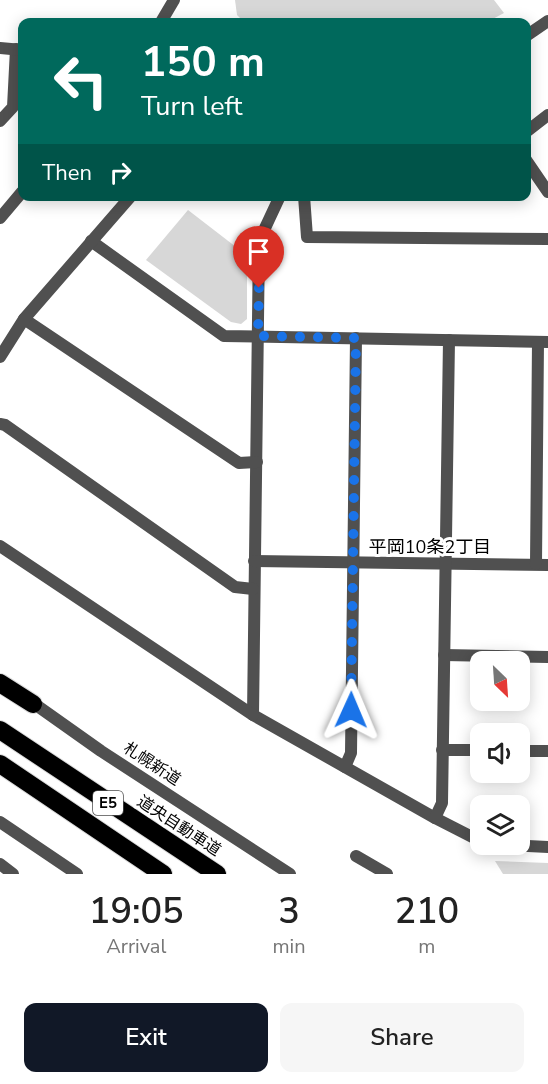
<!DOCTYPE html>
<html lang="en">
<head>
<meta charset="utf-8">
<style>
	:root { --surface:#fff; --page:#f6f6f6; --text:#222; --muted:#767676; --accent:#111827 }
	body { margin:0; font-family:"Nunito Sans","Noto Sans JP",sans-serif; background:var(--page); color:var(--text); height:100vh; display:flex; flex-direction:column; font-size:22px; white-space:nowrap }
	* { box-sizing:border-box; margin:0 }
	p { font-size:20px; color:var(--muted) }
	.icon { flex:none; width:33px; height:33px; fill:none; stroke:currentColor; stroke-width:2; stroke-linecap:round; stroke-linejoin:round }
	.map { position:relative; height:874px; overflow:hidden }
	.drawer { display:flex; flex-direction:column; background:var(--surface); flex:1 }
	.drawer>* { flex:none }
	.banner { position:absolute; left:18px; top:18px; width:513px; height:183px; border-radius:12px; box-shadow:0 3px 15px #0003; background:#00695c; color:#fff; overflow:hidden }
	.needle { width:39px; rotate:155deg }
	.controls { position:absolute; left:470px; top:651px; display:grid; gap:12px }
	.controls a { display:grid; place-items:center; width:60px; height:60px; border-radius:12px; background:var(--surface); box-shadow:0 3px 15px #0003; font-size:30px }
	.pin { position:absolute; display:grid; place-items:center; width:51px; height:51px; color:#fff; margin:-62px -26px; border-radius:50% 50% 50% 0; rotate:-45deg; box-shadow:0 0 6px #0007 }
	.pin .icon { rotate:45deg }
	.me { position:absolute; width:66px; margin:-33px; rotate:1deg; stroke-linejoin:round; filter:drop-shadow(0 0 4px #0008) }
	.turn { display:flex; align-items:center; gap:21px; height:126px; padding:0 24px; font-size:27px }
	.turn .icon { width:78px; height:78px; stroke-width:2.5 }
	.turn b { display:block; font-size:42px; line-height:51px }
	.then { display:flex; align-items:center; height:57px; padding:0 24px; background:#0003; gap:12px; font-size:22px }
	.eta { display:flex; justify-content:space-evenly; align-items:center; height:102px; text-align:center }
	.eta b { font-size:36px; font-weight:600; line-height:42px }
	.action { display:flex; gap:12px; margin-top:auto; padding:12px 24px }
	.action a { flex:1; height:69px; border-radius:12px; background:var(--accent); color:#fff; font-size:24px; font-weight:600; line-height:69px; text-align:center }
	.action a+a { background:var(--page); color:var(--text) }
	.map>svg:first-child { display:block }
	.green { fill:#d7d7d7 }
	.lines { fill:none; stroke-linecap:round; stroke-linejoin:round }
	.motorway-casing { stroke:#dbdbdb; stroke-width:20 }
	.minor { stroke:#505050; stroke-width:12 }
	.tertiary { stroke:#505050; stroke-width:12 }
	.motorway { stroke:#000; stroke-width:18 }
	.route { stroke:#1a73e8; stroke-width:10; stroke-dasharray:0 18 }
	.labels { text-anchor:middle; dominant-baseline:central; stroke-width:6; stroke-linejoin:round; paint-order:stroke }
	.shield { fill:#fff; stroke:#4c4c4c; stroke-width:1.5 }
	.shield-label { font-size:15px; font-weight:bold; fill:#000 }
	.street-label { font-size:16px; fill:#000; stroke:#fff }
	.neighbourhood-label { font-size:18px; fill:#000; stroke:#fff }
</style>
</head>
<body>
<div class="map">
<svg width="548" height="874" viewBox="0 0 548 874">
	<rect width="100%" height="100%" fill="#fff"/>
	<g class="green">
		<path d="M235 0H494L504 13 487 22H244L237 15Z"/>
		<path d="M188 210 236 247 247 250V319L241 324 231 322 146 260Z"/>
		<path d="M495 861 548 863V874H503Z"/>
	</g>
	<g class="lines">
		<defs>
			<g id="motorway">
				<path d="M0 683 33 704"/>
				<path d="M0 730 217 874"/>
				<path d="M0 764 163 874"/>
			</g>
		</defs>
		<use href="#motorway" class="motorway-casing"/>
		<g class="minor">
			<path d="M0 121 13 107 16 49"/>
			<path d="M526 132 548 115"/>
			<path d="M526 160 548 192"/>
			<path d="M280 196 259 241 253 715 435 818 480 841"/>
			<path d="M304 196 307 237 548 239"/>
			<path d="M91 241 224 336 548 342"/>
			<path d="M24 319 239 463 257 462"/>
			<path d="M0 357 24 319 131 196"/>
			<path d="M0 424 5 425 235 587 253 589"/>
			<path d="M0 546 253 715"/>
			<path d="M254 561 548 565"/>
			<path d="M536 564 538 342"/>
			<path d="M444 655 548 657"/>
			<path d="M442 750H480"/>
			<path d="M519 751H548"/>
			<path d="M345 767 351 753 356 338"/>
			<path d="M435 818 442 803 449 340"/>
			<path d="M487 844 548 847"/>
			<path d="M356 856 387 874"/>
			<path d="M0 864 13 874"/>
		</g>
		<g class="tertiary">
			<path d="M161 22 174 0"/>
			<path d="M526 36 548 21"/>
			<path d="M0 48 22 50"/>
			<path d="M0 218 22 192"/>
			<path d="M29 700 101 751 290 874"/>
			<path d="M0 822 77 874"/>
		</g>
		<use href="#motorway" class="motorway"/>
	</g>
	<g class="lines">
		<path class="route" d="M259 288 258 336 356 338 351 710"/>
	</g>
	<g class="labels">
		<rect class="shield" x="93" y="791" width="30" height="24" rx="4.5"/>
		<g class="shield-label">
			<text x="108" y="803">E5</text>
		</g>
		<g class="street-label">
			<text transform="translate(152 764) rotate(33)">札幌新道</text>
			<text transform="translate(179 826) rotate(33)">道央自動車道</text>
		</g>
		<g class="neighbourhood-label">
			<text x="430" y="547">平岡10条2丁目</text>
		</g>
	</g>
</svg>
<div class="controls">
<a><svg class="needle" viewBox="-14 -14 28 28"><path d="M0-13l5 13h-10z" fill="#e53935"/><path d="M0 13l5-13h-10z" fill="#767676"/></svg></a>
<a><svg class="icon" aria-label="sound" viewBox="0 0 24 24"><path d="M4 9h4l5-4v14l-5-4H4zM17 9q2 3 0 6"/></svg></a>
<a><svg class="icon" aria-label="layers" viewBox="0 0 24 24"><path d="M12 4l9 5-9 5-9-5zM3 14l9 5 9-5"/></svg></a>
</div>
<div class="pin" style="left:259px;top:288px;background:#d93025"><svg class="icon" aria-label="arrive" viewBox="0 0 24 24"><path d="M6 21V4h12l-3 4 3 4H6"/></svg></div>
<svg class="me" style="left:351px;top:710px" viewBox="-20 -20 40 40"><path d="M0-17L14 15 0 8-14 15z" fill="#1a73e8" stroke="#fff" stroke-width="4"/></svg>
<div class="banner">
<div class="turn"><svg class="icon" aria-label="left" viewBox="0 0 24 24"><path d="M17 20v-9H6M10 6l-5 5 5 5"/></svg><div><b>150 m</b>Turn left</div></div>
<div class="then">Then<svg class="icon" aria-label="right" viewBox="0 0 24 24"><path d="M7 20v-9h11M14 6l5 5-5 5"/></svg></div>
</div>
</div>
<section class="drawer">
<div class="eta">
<div><b>19:05</b><p>Arrival</p></div>
<div><b>3</b><p>min</p></div>
<div><b>210</b><p>m</p></div>
</div>
<div class="action"><a>Exit</a><a>Share</a></div>
</section>
</body>
</html>
